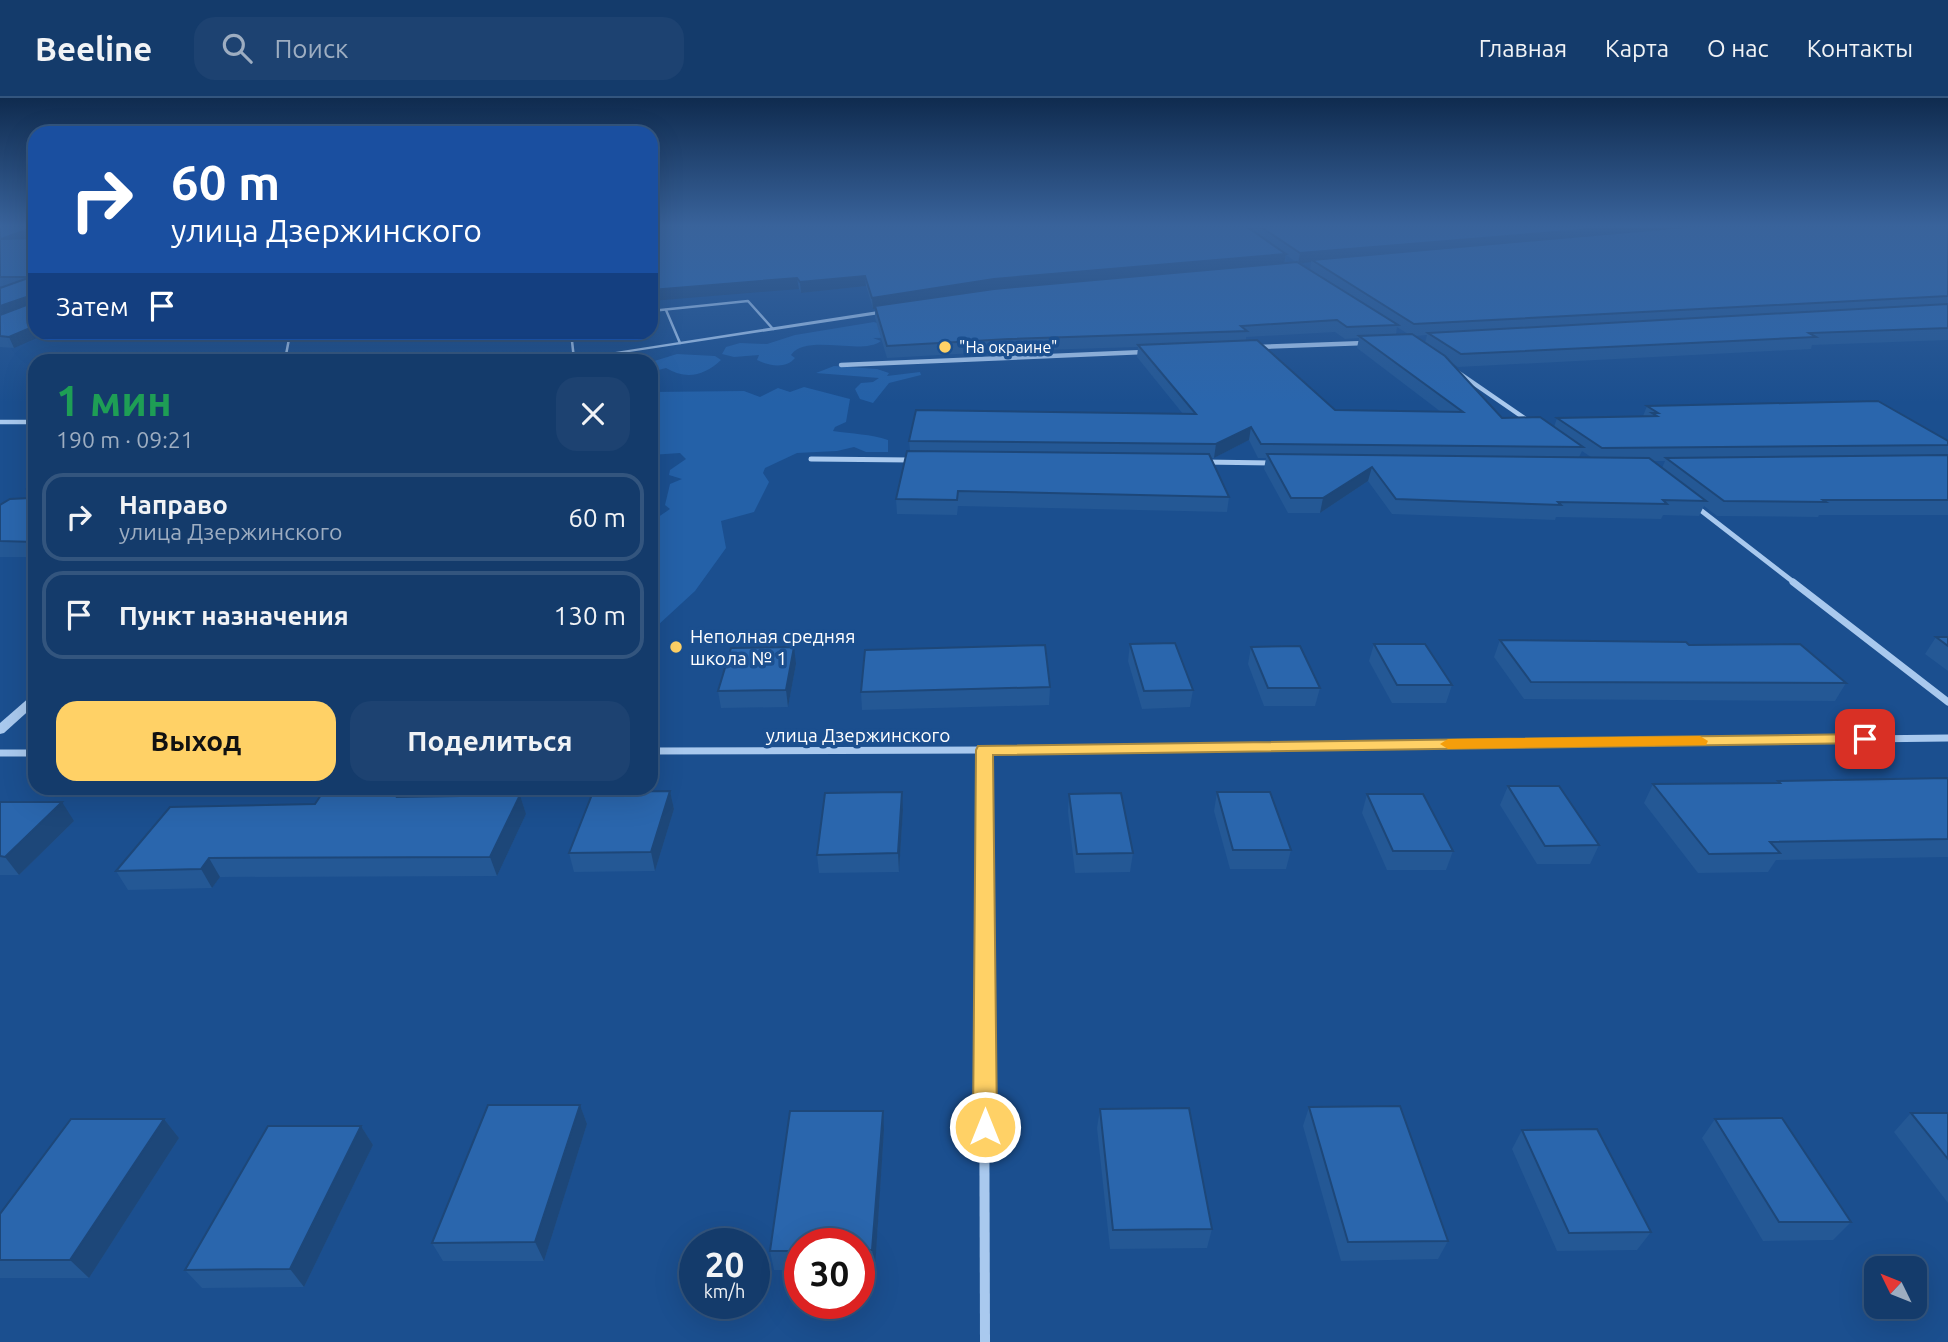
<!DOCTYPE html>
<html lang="ru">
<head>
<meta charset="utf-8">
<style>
	:root { --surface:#143b6b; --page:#1d4271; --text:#f1f3f6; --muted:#9dadc1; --line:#33557e; --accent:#ffd166 }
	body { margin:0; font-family:Ubuntu,sans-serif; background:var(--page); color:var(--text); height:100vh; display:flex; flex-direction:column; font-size:26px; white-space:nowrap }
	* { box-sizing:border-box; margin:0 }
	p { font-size:23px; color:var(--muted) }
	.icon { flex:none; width:38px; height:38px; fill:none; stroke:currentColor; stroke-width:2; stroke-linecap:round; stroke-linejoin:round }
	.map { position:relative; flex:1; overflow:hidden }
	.details { position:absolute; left:28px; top:256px; width:630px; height:441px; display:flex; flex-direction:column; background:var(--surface); border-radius:21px; box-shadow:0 7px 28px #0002,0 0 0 2px var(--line) }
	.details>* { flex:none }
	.guide { position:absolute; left:28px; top:28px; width:630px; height:214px; border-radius:21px; box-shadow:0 7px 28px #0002,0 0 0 2px var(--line); background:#1a4fa0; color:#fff; overflow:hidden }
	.needle { width:46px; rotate:313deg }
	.tools { position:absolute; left:1864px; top:1158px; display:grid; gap:14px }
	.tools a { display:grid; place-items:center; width:63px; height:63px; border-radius:14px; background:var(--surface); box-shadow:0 7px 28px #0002,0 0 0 2px var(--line); font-size:35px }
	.speed { position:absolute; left:679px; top:1130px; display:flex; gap:14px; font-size:35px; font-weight:700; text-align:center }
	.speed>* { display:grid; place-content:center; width:91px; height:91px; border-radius:50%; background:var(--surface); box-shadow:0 7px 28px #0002,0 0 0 2px var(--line); line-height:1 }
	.speed small { font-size:18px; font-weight:400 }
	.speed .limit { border:10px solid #d22; background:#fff; color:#111 }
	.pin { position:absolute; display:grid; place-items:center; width:60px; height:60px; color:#fff; margin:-30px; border-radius:14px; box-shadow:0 4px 10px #0006 }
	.me { position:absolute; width:77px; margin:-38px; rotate:0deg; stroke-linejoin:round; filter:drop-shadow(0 0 5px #0008) }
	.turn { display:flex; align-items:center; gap:24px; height:147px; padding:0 28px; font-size:32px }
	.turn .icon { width:91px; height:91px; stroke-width:2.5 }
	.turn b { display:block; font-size:49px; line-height:60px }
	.then { display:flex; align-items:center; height:66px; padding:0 28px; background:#0003; gap:14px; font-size:26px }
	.round { display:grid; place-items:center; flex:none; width:74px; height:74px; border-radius:21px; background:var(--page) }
	.summary { display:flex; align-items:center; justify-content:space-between; height:119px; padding:0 28px }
	h1 { font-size:42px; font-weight:700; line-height:52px; color:#1e9e55 }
	.action { display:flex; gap:14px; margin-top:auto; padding:14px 28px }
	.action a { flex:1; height:80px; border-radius:21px; background:var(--accent); color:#111; font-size:28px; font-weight:700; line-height:80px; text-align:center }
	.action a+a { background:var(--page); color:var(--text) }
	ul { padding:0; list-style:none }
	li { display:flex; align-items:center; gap:21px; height:88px; margin:0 14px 10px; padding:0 14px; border:4px solid var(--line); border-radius:21px }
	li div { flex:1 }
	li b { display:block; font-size:26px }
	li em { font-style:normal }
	header { display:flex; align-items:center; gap:42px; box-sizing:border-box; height:98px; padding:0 35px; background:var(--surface); border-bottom:2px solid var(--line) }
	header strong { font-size:33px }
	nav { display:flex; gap:38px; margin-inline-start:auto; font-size:24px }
	.search { width:490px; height:63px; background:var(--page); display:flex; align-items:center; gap:18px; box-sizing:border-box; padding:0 24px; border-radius:21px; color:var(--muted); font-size:26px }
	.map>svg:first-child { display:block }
	.green { fill:#2461a8 }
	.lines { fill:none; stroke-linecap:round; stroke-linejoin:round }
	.service { stroke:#a9c9ee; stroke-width:2.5 }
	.minor-far4 { stroke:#a9c9ee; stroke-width:4.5 }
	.minor-far3 { stroke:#a9c9ee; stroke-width:5 }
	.minor-far2 { stroke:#a9c9ee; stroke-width:7 }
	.minor-far1 { stroke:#a9c9ee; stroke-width:9 }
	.minor { stroke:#a9c9ee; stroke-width:10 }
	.tertiary { fill:#a9c9ee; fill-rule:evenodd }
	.wall { fill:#245895; fill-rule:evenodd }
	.shaded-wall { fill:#1d4779 }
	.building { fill:#2a66ad; stroke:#1d4779; stroke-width:2 }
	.route { fill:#ffd166; stroke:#a68842; stroke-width:2 }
	.slow { fill:#f59e0b }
	.poi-dot { fill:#ffd166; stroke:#1b4f8f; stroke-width:2.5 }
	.labels { text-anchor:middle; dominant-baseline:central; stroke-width:7; stroke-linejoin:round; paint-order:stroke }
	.far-poi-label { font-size:16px; fill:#fff; stroke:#1b4f8f; text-anchor:start }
	.poi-label { font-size:19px; fill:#fff; stroke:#1b4f8f; text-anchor:start }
	.street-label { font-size:19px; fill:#fff; stroke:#1b4f8f }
</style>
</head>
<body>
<header>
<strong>Beeline</strong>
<div class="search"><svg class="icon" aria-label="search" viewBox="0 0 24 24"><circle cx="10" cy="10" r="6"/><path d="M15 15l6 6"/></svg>Поиск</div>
<nav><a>Главная</a><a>Карта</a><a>О нас</a><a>Контакты</a></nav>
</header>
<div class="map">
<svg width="1948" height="1244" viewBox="0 0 1948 1244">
	<rect width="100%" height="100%" fill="#1b4f8f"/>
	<g class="green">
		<path d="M874 224 920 239 873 240 881 243C861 258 807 235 791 257L795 260C786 271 769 268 757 262L759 257 734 259 722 256 726 249 740 245 767 246 795 237Z"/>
		<path d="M677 256 715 258 721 262C704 278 686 282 666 270L651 274V264Z"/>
		<path d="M834 268 877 271 889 275 887 278 920 274 921 277 889 285 873 305 860 301 855 291 861 285 873 284 879 280 816 275Z"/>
		<path d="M804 289 850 301 846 324 835 329 833 333C852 336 871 336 888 342V354H866L854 349 837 353 797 355 765 370 763 375 769 384 754 414 721 423 726 450 695 493 657 528H651V424L670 411 665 407 670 386 682 381 669 377 670 372 686 361 680 355 651 357V294L744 293 760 299 778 290 790 294Z"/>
	</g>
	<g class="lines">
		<g class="service">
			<path d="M666 212 680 245"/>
			<path d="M651 213 748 203 773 231"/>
			<path d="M571 234 574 261"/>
			<path d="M285 262 289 241 302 234"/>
		</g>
		<g class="minor-far4">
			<path d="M1258 249 1365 245"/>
			<path d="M841 267 1144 254"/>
			<path d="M1456 273 1530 324"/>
			<path d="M0 324H35"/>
		</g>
		<g class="minor-far3">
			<path d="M811 361 911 362"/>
			<path d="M1203 364 1272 365"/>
			<path d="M1694 407 1796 486"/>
		</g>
		<g class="minor-far2">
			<path d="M1793 484 1948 604"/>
			<path d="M984 652V678"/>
			<path d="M651 653 984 652 1948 640"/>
			<path d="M0 655H35"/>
		</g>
		<path class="minor-far1" d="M984 676V926"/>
		<path class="minor" d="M984 924 985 1244"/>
		<g class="tertiary">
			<path d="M891 211 893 214 577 262H564Z"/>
			<path d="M35 597V607L4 635 0 636V625L31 598Z"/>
		</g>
	</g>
	<g class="wall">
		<path d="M0 129H35V234L14 250 0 249V190L5 188H0Z"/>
		<path d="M651 129H1948V242L1812 247 1811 251 1458 269 1452 265 1502 320 1554 329 1557 320 1643 318 1647 308 1948 343V417H1819L1818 419 1717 418 1704 408 1699 418 1663 417 1661 421 1556 419 1555 422 1392 416 1368 383 1320 415H1288L1264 371 1266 360H1258L1249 342 1214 360H1211L1229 399 1227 414 958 408 957 417 897 416 896 401 910 353 909 343 1183 316 1137 259 1138 249 1009 253 887 260 875 220V211H873L866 188 801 195 799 191ZM1286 157 1296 164 1285 165ZM1311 164 1310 172 1299 165ZM1397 229 1408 236 1396 237ZM1335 234 1345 241 1359 240 1357 250 1441 314 1335 312 1246 243V239ZM1427 237 1425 245 1415 238ZM1582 353 1591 359H1579ZM1653 363H1665L1662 370Z"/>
		<path d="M35 386V459H0V407L30 400V397L27 391Z"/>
		<path d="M1936 539H1948V573L1925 556Z"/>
		<path d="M1500 542 1689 547 1846 585 1835 603 1524 601 1494 559Z"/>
		<path d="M1130 546 1193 592 1190 609 1142 611 1128 563Z"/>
		<path d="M1374 546 1452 587 1446 605H1392L1369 563Z"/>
		<path d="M1251 549 1320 590 1315 608H1264L1248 566Z"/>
		<path d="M796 566 788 609 721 610 718 593Z"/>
		<path d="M1050 589 1049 607 862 612 861 594Z"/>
		<path d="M1948 680V759L1776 762 1768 774 1698 775 1644 705 1653 686 1776 685 1778 683Z"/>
		<path d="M1508 688 1599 747 1590 766H1537L1500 707Z"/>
		<path d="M670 693 674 711 655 773 574 774 569 755Z"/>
		<path d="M902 694 903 712 899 774 819 775 817 757Z"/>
		<path d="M1217 694 1291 752 1286 771H1230L1214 713Z"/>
		<path d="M398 696 400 699 520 697 526 716 497 778 220 779 212 790 128 792 116 773 315 706Z"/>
		<path d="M1069 696 1133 755 1130 774 1075 775 1068 714Z"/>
		<path d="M1367 696 1453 753 1446 772H1387L1362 715Z"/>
		<path d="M0 704 74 723 19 777H0Z"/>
		<path d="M580 1007 587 1026 544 1163H443L432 1145Z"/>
		<path d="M1309 1009 1448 1143 1438 1161 1341 1163 1303 1028Z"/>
		<path d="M1100 1011 1212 1131 1207 1150 1110 1151 1097 1030Z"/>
		<path d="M1911 1015H1948V1105L1894 1034Z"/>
		<path d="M164 1021 179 1040 89 1180H0V1116Z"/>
		<path d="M1715 1021 1851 1124 1833 1142 1763 1143 1702 1040Z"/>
		<path d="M361 1028 373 1047 304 1189 202 1190 185 1172Z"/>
		<path d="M884 1032 875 1171H859V1146H800V1172H774L770 1153Z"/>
		<path d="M1522 1032 1651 1134 1637 1152 1557 1153 1512 1051Z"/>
	</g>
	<g class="shaded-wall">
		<path d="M1616 129H1728L1312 162 1311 164 1298 166 1300 155Z"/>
		<path d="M35 130V140L1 141Z"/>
		<path d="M1286 156 1284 167 994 192 873 211 872 200 994 181Z"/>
		<path d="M865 178 866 188 801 195 800 184Z"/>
		<path d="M797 180 799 191 651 203V192Z"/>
		<path d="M29 198 34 208 0 220V208Z"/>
		<path d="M35 228V234H51L14 250 9 239Z"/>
		<path d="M1251 329 1249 342 1214 360 1216 346Z"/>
		<path d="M1372 369 1368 383 1320 415 1323 400Z"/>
		<path d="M794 549 796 566 788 609 786 592Z"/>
		<path d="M670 693 674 711 655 773 651 754Z"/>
		<path d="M902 694 903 712 899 774 898 755Z"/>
		<path d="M520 697 526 716 497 778 490 759Z"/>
		<path d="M62 704 74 723 19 777 5 759Z"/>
		<path d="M209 760 220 779 212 790 201 771Z"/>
		<path d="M580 1007 587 1026 544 1163 535 1144Z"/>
		<path d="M883 1013 884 1032 875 1171 872 1152Z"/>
		<path d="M164 1021 179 1040 89 1180 70 1162Z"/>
		<path d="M361 1028 373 1047 304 1189 290 1171Z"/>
	</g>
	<g class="building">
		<path d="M0 129H35L1 141 35 140V228L9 239 0 238V217L32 205 34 201 29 198 0 208V190L31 179H0Z"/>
		<path d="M651 129H1247L1286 156 994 181 872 200 865 178 800 184 797 180 651 192Z"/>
		<path d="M1261 129H1616L1300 155Z"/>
		<path d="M1686 129H1948V198L1414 226 1312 162Z"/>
		<path d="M1297 164 1398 227 1347 229 1337 222 1241 228 1247 233 1009 241 887 248 875 208 994 191Z"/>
		<path d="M1948 206V230L1809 235 1816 239 1461 256 1428 235Z"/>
		<path d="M1412 236 1445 258 1502 320 1540 319 1583 349 1261 346 1251 329 1216 346 909 343 916 312 1196 316 1138 247 1257 242 1335 312 1463 314 1359 238Z"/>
		<path d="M1878 303 1948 343V347L1602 350 1557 320 1657 318 1652 315H1658L1647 308Z"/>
		<path d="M907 353 1209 356 1229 399 958 393 957 402 896 401Z"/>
		<path d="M1267 356 1649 360 1706 403 1663 402 1667 406 1558 404 1561 407 1396 401 1372 369 1323 400H1291Z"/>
		<path d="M1948 357V402H1823L1826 404 1724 403 1666 360Z"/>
		<path d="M35 386V444L0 443V407L10 401 30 400 31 394 27 391Z"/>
		<path d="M1936 539H1948V548Z"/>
		<path d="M1500 542 1686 544 1689 547 1800 546 1846 585 1531 584Z"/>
		<path d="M1175 545 1193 592 1144 593 1130 546Z"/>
		<path d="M1374 546H1425L1452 587H1397Z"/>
		<path d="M1045 547 1050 589 861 594 865 552Z"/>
		<path d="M1300 548 1320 590H1268L1251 549Z"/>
		<path d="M794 549 786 592 718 593 731 550Z"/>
		<path d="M1948 680V741L1770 744 1780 755 1709 756 1653 686 1780 685 1778 683Z"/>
		<path d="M1508 688H1559L1599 747 1545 748Z"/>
		<path d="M670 693 651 754 569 755 593 694Z"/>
		<path d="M902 694 898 755 817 757 825 695Z"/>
		<path d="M1217 694H1270L1291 752H1233Z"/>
		<path d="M1121 695 1133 755 1077 756 1069 696Z"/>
		<path d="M398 696 397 699 520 697 490 759 209 760 201 771 116 773 170 709 315 706 321 697Z"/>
		<path d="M1367 696H1423L1453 753H1393Z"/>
		<path d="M0 704H62L5 759 0 758Z"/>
		<path d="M488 1007H580L535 1144 432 1145Z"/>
		<path d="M1400 1008 1448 1143 1348 1144 1309 1009Z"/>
		<path d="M1189 1010 1212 1131 1113 1132 1100 1011Z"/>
		<path d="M790 1013H883L872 1152H859V1146H800V1153H770Z"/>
		<path d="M1911 1015H1948V1061Z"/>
		<path d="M1782 1020 1851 1124H1779L1715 1021Z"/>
		<path d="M71 1021H164L70 1162H0V1116Z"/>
		<path d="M268 1028H361L290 1171 185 1172Z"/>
		<path d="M1597 1031 1651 1134 1569 1135 1522 1032Z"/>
	</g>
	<linearGradient id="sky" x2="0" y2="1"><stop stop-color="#0f2b4f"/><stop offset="0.42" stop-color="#39639b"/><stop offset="1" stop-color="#39639b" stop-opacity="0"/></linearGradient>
	<rect width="1948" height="304" fill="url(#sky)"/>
	<path class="route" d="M1865 636 1873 641 1871 645 993 657 997 1029 994 1036 985 1039 977 1036 973 1029 976 652 978 648Z"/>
	<path class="slow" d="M1700 638 1708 643 1706 647 1448 651 1440 646 1448 641Z"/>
	<g class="poi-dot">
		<circle cx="945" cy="249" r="7"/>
		<circle cx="676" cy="549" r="7"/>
	</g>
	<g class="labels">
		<g class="far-poi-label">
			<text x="959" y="249">"На окраине"</text>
		</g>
		<g class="poi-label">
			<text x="690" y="538">Неполная средняя<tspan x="690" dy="22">школа № 1</tspan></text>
		</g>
		<g class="street-label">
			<text x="858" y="637">улица Дзержинского</text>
		</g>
	</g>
</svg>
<div class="tools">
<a><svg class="needle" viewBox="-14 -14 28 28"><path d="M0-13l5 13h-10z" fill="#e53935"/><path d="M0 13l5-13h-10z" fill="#9dadc1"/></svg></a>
</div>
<div class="speed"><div>20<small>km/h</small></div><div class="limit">30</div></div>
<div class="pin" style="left:1865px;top:641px;background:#d93025"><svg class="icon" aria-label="arrive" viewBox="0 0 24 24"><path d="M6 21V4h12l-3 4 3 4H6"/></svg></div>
<svg class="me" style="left:985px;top:1029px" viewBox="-20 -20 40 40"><circle r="17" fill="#ffd166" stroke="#fff" stroke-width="3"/><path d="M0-11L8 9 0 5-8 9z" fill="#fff"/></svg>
<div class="guide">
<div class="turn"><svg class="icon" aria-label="right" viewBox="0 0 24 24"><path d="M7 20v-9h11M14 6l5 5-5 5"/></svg><div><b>60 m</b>улица Дзержинского</div></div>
<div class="then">Затем<svg class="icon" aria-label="arrive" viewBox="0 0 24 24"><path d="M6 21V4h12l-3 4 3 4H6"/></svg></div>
</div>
<section class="details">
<div class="summary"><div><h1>1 мин</h1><p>190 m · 09:21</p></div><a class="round"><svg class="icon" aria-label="close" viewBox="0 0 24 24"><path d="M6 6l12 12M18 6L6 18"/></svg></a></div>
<ul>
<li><svg class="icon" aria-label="right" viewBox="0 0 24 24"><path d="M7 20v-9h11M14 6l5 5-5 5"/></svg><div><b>Направо</b><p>улица Дзержинского</p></div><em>60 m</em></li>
<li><svg class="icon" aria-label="arrive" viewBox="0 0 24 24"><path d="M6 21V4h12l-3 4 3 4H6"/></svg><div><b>Пункт назначения</b></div><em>130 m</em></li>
</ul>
<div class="action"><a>Выход</a><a>Поделиться</a></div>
</section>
</div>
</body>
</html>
